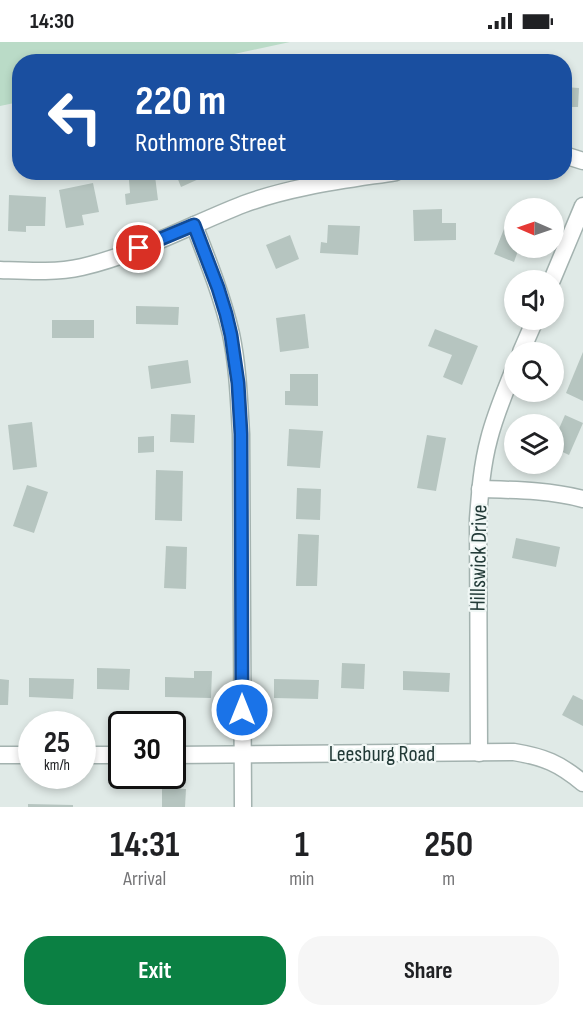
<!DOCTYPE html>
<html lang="en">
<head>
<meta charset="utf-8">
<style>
	:root { --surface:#fff; --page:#f6f6f6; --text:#202124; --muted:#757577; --accent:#0b8043 }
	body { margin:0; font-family:"Sofia Sans Condensed",sans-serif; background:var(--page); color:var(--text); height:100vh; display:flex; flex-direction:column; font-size:22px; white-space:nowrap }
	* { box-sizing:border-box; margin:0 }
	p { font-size:20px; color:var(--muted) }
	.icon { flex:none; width:33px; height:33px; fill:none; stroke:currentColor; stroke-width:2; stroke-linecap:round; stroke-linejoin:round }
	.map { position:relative; height:765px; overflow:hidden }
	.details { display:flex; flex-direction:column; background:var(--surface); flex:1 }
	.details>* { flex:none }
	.hud { position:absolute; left:12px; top:12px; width:560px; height:126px; border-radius:24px; box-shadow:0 3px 9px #0003; background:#1a4fa0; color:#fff; overflow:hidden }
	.needle { width:39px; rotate:272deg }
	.buttons { position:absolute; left:504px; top:156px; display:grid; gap:12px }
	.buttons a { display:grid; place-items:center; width:60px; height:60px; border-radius:50%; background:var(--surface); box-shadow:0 3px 9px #0003; font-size:30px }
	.speed { position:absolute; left:18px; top:669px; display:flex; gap:12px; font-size:30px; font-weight:700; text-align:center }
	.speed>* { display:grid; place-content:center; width:78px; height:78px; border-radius:50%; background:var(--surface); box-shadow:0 3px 9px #0003; line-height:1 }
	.speed small { font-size:15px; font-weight:400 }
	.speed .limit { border:3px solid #111; border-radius:9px; background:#fff; color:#111 }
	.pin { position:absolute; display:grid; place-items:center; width:51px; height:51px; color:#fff; margin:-26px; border:3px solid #fff; border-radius:50%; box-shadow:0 2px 6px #0007 }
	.me { position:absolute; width:66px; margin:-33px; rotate:0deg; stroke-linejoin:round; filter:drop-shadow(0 0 4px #0008) }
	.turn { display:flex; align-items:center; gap:21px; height:126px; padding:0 24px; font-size:27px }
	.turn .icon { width:78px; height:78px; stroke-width:2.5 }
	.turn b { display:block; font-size:42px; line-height:51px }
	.eta { display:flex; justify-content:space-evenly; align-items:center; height:102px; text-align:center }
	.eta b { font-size:36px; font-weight:700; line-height:42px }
	.primary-button { display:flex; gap:12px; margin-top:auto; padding:12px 24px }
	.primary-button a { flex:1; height:69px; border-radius:24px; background:var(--accent); color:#fff; font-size:24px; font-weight:700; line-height:69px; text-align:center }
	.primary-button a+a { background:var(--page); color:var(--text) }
	.status { display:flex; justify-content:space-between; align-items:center; height:42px; padding:0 30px; background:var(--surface); direction:ltr }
	.status svg { height:16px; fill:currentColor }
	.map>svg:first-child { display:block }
	.green { fill:#badbc7 }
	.building { fill:#b6c5c0 }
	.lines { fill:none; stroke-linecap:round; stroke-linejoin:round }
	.minor-casing { stroke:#a3b2af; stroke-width:19 }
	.minor { stroke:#fff; stroke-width:16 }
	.route-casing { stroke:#114b97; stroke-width:15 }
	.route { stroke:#1a73e8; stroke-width:10 }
	.labels { text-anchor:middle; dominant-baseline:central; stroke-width:4.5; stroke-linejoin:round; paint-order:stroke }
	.street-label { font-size:22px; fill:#223a37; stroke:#f0f7f5 }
</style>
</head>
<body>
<div class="status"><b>14:30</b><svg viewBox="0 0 49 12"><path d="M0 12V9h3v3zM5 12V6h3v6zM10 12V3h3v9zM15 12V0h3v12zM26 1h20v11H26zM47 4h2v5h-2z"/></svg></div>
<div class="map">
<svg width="583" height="765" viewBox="0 0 583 765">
	<rect width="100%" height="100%" fill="#e0eae7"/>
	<path class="green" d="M0 0H290L202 19 20 20 19 60 0 64Z"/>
	<g class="building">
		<path d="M564 45 579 46 578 65H564Z"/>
		<path d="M175 130H198L201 136 181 145Z"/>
		<path d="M155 134 158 158 126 163 125 152 130 151 129 138Z"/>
		<path d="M93 141 99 170 82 173 84 183 66 186 59 148Z"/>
		<path d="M9 153 46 155 45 184H26V190L8 189Z"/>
		<path d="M442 167V181H456V198L414 199 413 168Z"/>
		<path d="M510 172 514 174V206H519L514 220 494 212Z"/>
		<path d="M328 183 360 184 358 213 320 211 321 200 327 201Z"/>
		<path d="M290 193 299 217 276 227 266 203Z"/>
		<path d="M136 264 179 265 178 283 136 282Z"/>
		<path d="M305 272 309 306 280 310 276 276Z"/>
		<rect x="52" y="278" width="42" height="18"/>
		<path d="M435 287 478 304 462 343 443 335 452 313 428 304Z"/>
		<path d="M583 310V359L566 351Z"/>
		<path d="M188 318 191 341 151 347 148 324Z"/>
		<path d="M290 332H318V364L285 363V349H290Z"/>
		<path d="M171 372 195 373 194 401 170 400Z"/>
		<path d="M565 373 583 381 569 413 554 406V398Z"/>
		<path d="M32 380 37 425 13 428 8 383Z"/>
		<path d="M289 387 323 389 320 426 287 424Z"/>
		<path d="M427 393 446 396 436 449 417 446Z"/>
		<path d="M154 394V410L138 411V395Z"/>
		<path d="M156 428 183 429 182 479 155 478Z"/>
		<path d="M27 443 48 450 34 491 13 484Z"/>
		<path d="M297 446 321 447 320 478 296 477Z"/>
		<path d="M298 492 319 493 317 544H296Z"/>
		<path d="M516 496 560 505 556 525 512 516Z"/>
		<path d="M166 504 187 505 186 547 164 546Z"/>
		<path d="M342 621 365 622 364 647 341 646Z"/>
		<path d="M97 626 130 627 129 648 97 647Z"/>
		<path d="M194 629H212L211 656 165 655V635L194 636Z"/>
		<path d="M403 629 450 631 449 650 403 648Z"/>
		<path d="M29 636 74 637 73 657 29 655Z"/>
		<path d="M0 637 9 638 8 663H0Z"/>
		<path d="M274 637 319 638 318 657 274 656Z"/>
		<path d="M573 653 583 658V684L562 673Z"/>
		<path d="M162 746 186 747 185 765H162Z"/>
		<path d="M28 762 73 763V765H28Z"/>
	</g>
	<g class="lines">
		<defs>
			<g id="minor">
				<path d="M564 113 583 119"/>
				<path d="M194 183C208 219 222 254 231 292 238 325 239 359 241 392L243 765"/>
				<path d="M0 228C27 229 55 231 82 225 138 212 190 183 244 162 293 144 345 138 396 130"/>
				<path d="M552 238 583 164"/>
				<path d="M521 310 535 278"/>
				<path d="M480 447C515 448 549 448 583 457"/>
				<path d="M479 711 478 477C480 450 482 423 489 397 495 373 505 350 514 327"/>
				<path d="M0 713H32"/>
				<path d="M82 713H122"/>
				<path d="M172 713 514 710C544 715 559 721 583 741"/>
			</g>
		</defs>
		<use href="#minor" class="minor-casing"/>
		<use href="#minor" class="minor"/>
	</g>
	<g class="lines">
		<defs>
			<path id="route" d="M139 206 194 183 218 246 226 272 231 293 238 341 241 392 242 668"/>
		</defs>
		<use href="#route" class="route-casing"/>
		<use href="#route" class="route"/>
	</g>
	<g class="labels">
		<g class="street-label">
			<text transform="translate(479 516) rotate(-89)">Hillswick Drive</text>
			<text x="382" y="712">Leesburg Road</text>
		</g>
	</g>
</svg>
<div class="buttons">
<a><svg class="needle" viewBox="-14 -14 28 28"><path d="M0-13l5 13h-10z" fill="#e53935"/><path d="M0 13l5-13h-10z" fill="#757577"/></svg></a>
<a><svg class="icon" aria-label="sound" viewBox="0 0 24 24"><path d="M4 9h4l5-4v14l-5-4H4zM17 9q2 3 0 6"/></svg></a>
<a><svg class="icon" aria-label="search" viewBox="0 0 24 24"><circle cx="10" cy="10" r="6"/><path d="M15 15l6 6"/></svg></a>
<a><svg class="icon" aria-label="layers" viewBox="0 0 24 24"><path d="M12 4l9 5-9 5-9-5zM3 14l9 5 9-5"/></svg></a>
</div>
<div class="speed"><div>25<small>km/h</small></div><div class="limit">30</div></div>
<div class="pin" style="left:139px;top:206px;background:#d93025"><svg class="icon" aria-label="arrive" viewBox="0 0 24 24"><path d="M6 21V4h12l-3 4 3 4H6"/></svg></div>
<svg class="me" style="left:242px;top:668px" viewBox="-20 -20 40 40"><circle r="17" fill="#1a73e8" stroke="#fff" stroke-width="3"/><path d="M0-11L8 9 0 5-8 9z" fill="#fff"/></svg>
<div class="hud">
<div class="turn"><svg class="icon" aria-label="left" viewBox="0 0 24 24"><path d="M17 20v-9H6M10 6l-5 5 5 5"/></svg><div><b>220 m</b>Rothmore Street</div></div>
</div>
</div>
<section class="details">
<div class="eta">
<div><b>14:31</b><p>Arrival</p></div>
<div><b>1</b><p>min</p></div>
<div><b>250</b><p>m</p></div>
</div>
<div class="primary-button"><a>Exit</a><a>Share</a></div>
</section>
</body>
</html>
